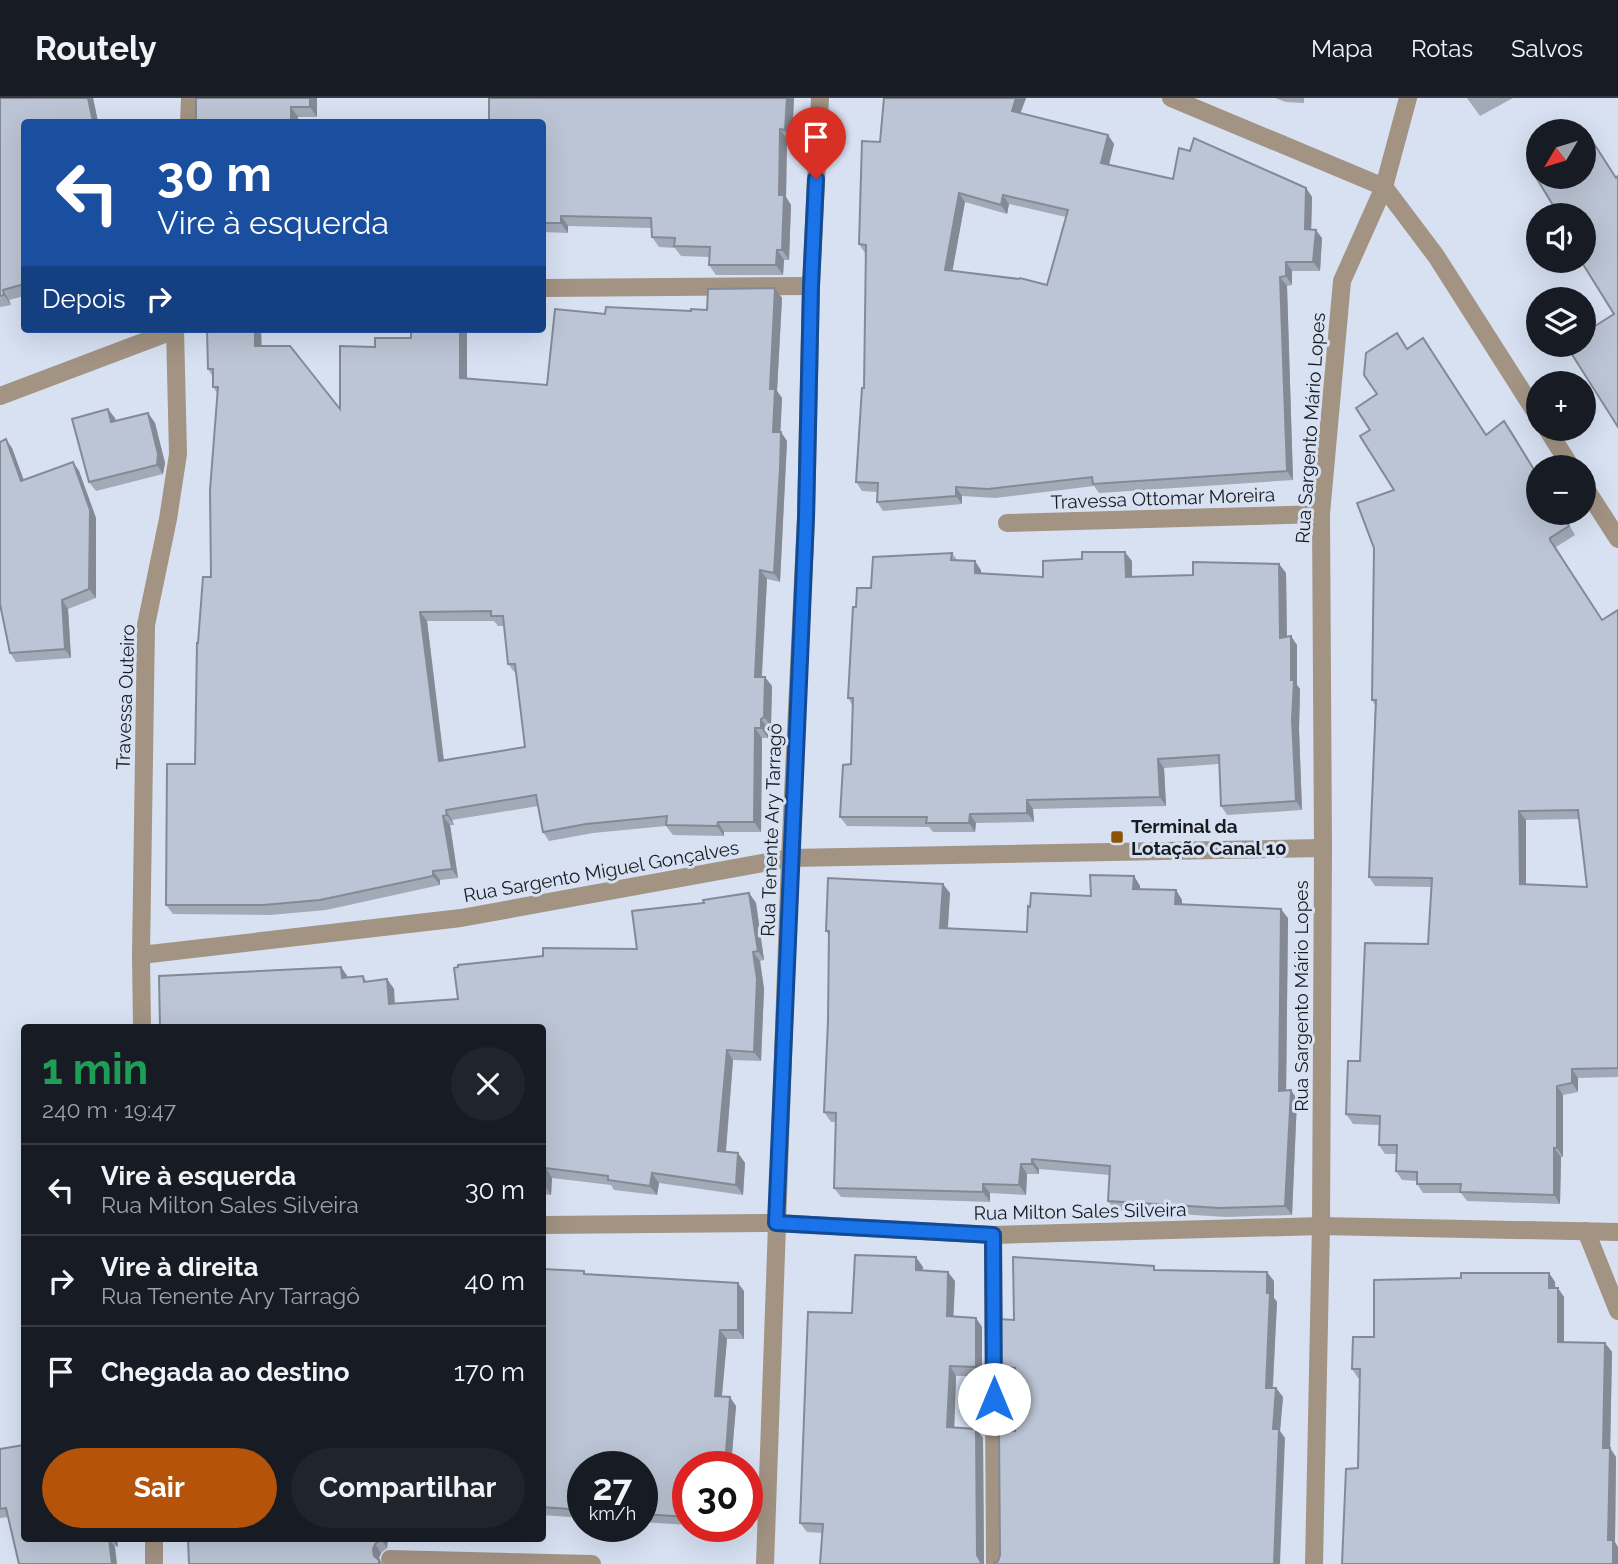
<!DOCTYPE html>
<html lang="pt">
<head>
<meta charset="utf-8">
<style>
	:root { --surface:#171b24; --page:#20242c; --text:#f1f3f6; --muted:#9ea1a6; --line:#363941; --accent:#b45309 }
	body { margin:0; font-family:Raleway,sans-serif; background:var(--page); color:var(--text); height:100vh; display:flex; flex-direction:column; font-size:26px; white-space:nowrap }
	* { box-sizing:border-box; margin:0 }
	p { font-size:23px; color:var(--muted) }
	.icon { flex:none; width:38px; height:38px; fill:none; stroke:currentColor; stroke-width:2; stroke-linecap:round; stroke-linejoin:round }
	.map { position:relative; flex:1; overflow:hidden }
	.panel { position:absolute; left:21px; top:926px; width:525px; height:518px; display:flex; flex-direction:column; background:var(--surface); border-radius:7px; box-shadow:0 7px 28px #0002 }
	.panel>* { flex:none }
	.top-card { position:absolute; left:21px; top:21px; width:525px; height:214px; border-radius:7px; box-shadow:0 7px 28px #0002; background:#1a4fa0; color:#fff; overflow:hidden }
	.needle { width:46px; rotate:232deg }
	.buttons { position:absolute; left:1526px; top:21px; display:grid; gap:14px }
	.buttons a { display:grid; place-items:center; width:70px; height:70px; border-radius:50%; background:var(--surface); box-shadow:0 7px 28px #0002; font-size:35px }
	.speed { position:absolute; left:567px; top:1353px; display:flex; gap:14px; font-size:35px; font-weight:700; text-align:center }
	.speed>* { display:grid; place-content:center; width:91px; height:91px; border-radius:50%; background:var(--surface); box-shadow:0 7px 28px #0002; line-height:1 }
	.speed small { font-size:18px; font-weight:400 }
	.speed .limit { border:10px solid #d22; background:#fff; color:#111 }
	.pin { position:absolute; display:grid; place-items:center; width:60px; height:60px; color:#fff; margin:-72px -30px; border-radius:50% 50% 50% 0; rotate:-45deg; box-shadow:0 0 7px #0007 }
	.pin .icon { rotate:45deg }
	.me { position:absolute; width:77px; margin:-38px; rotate:0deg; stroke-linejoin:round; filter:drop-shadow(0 0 5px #0008) }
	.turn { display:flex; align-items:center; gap:24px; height:147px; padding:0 21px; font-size:32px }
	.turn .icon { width:91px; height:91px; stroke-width:2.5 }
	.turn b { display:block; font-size:49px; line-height:60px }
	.then { display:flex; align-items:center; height:66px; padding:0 21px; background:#0003; gap:14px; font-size:26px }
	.round { display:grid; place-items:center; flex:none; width:74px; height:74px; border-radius:37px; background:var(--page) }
	.head { display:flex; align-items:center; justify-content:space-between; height:119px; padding:0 21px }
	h1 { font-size:42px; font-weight:700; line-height:52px; color:#1e9e55 }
	.cta { display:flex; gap:14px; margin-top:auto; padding:14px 21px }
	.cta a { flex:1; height:80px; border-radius:42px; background:var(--accent); color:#fff; font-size:28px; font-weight:700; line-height:80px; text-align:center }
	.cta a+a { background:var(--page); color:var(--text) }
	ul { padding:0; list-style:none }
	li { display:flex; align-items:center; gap:21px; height:91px; padding:0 21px; border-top:2px solid var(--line) }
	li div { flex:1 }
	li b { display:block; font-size:26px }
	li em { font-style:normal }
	header { display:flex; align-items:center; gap:42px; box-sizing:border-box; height:98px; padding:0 35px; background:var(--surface); border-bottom:2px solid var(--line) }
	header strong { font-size:33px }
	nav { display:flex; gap:38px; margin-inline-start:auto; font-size:24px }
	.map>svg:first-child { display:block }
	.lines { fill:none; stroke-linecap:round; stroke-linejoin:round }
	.minor { stroke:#a29383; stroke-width:18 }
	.tertiary { stroke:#a29383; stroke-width:18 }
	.wall { fill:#a2a9b7; fill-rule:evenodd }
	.shaded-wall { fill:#848a95 }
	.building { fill:#bcc5d5; stroke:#848a95; stroke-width:2; fill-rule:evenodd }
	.route-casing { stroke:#114b97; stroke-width:18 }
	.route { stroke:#1a73e8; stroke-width:12 }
	.poi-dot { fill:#8a5504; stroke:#d7e1f2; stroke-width:2.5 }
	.labels { text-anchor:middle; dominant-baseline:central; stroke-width:6; stroke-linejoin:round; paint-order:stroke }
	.street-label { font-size:19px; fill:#181c21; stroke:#d7e1f2 }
	.poi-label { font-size:19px; font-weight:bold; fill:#181c21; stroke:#d7e1f2; text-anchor:start }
</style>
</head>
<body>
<header>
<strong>Routely</strong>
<nav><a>Mapa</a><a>Rotas</a><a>Salvos</a></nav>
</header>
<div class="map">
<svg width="1618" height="1466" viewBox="0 0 1618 1466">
	<rect width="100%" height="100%" fill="#d7e1f2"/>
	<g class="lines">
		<g class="minor">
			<path d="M189 24 190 0"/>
			<path d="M542 190 811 188"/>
			<path d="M0 298 175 232"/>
			<path d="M1007 425 1321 416"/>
			<path d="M141 857 461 820 790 760 1323 750"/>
			<path d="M142 929 141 857 146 527 168 421 178 356 175 231"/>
			<path d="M542 1127 776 1125 993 1137 1321 1128 1618 1134"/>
			<path d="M1586 1133 1618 1213"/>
			<path d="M993 1137 995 1466"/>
			<path d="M154 1440V1466"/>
			<path d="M390 1461 592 1466"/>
			<path d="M765 1466 790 760 806 420 811 188 820 0"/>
			<path d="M1314 1466 1321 1128 1323 750 1321 416 1342 183 1384 89"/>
		</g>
		<g class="tertiary">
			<path d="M1171 0 1384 89"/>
			<path d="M1384 89 1436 158 1538 318"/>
			<path d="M1384 89 1408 0"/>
			<path d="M1547 331 1571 369"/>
			<path d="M1584 388 1618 441"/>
		</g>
	</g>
	<g class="wall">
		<path d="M0 0H93L98 24H24V198L9 202 11 207 0 209Z"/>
		<path d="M317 0V19H298V24H196Z"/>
		<path d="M489 0H794L792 42 787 41 786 99 791 107 789 162H784L783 177H716L709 167 710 159 681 158 675 150 659 149 652 139V130L568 128V135L542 134V24Z"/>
		<path d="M884 0H1026L1020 15 1108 37 1114 46 1109 67 1173 81 1306 90 1312 99 1311 131 1322 140 1320 173H1292V187L1287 188 1293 382 1099 395 1094 388 995 400 962 398V406L883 413 877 404V394L862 393 856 384 864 290 866 155H865L859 146 880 44ZM965 104 1007 116 1009 106 1066 119 1047 187 952 173Z"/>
		<path d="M1275 0H1304V5L1286 4Z"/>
		<path d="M1467 0H1513L1480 18Z"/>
		<path d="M775 190 782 200 777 293 782 300 780 334 787 343 780 484 767 481 762 579 772 588 771 628 768 630V640H762L761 734H724V738L673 737 666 728 593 735 549 743 543 734 538 708 452 722 454 727H450L458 780 440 782V787L326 812 270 817 173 816 166 807 195 666 198 545 211 479 217 295 213 289V279L208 271 262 248 340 311 375 249 411 240V231H467V281L547 287 605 216 691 213 707 212ZM427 523H494L498 528H504L508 566 516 576 525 649 444 662Z"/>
		<path d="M1407 250 1487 337 1511 332 1538 377V415H1562L1575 437 1556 449 1557 451 1602 522 1618 512V979L1578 980V994L1563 997V1059H1561L1560 1106 1467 1103 1461 1095H1423L1417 1086V1083L1402 1082 1396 1073V1056H1385L1379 1047V1027L1353 1026 1346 1016 1360 963 1428 846 1431 789 1375 788 1369 779 1375 607 1372 602 1394 392 1370 332 1377 296ZM1579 721 1587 789 1526 787V722Z"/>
		<path d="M148 315 155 325 165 365 163 376 96 393 89 384 115 320V323Z"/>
		<path d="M0 344 12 350 24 382 73 364 79 373 96 420V500L68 511 71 560 16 564 10 555 2 515 0 512Z"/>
		<path d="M952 455 957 462 981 472V476L1043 479 1132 463V479L1193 477 1279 466 1286 475 1287 539 1297 547V587L1300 591 1299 631 1302 712 1227 717 1221 708 1219 666 1164 670 1166 708 1033 711 1034 724 976 725 975 734H933L929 729 847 728 840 719 851 666 853 608 848 600 856 509 871 490Z"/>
		<path d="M1134 778 1140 788V791L1176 792 1182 802V806L1288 820 1286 992 1297 1001 1292 1117 1226 1119 1115 1112 1108 1103 1110 1077 1039 1071V1076H1027L1026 1097 990 1095V1104L841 1099 834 1090 836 1024H831L824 1014 828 923 829 838 826 833 950 795 948 830 1027 834 1091 798Z"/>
		<path d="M749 795 756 805 764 862 760 863 764 891 761 963 733 962 726 1054 738 1055 745 1065 743 1097 659 1085 657 1097 614 1092 611 1087 552 1080 551 1097 542 1096V929H160L341 869 348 880 363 878 367 884 387 881 394 891 395 906 458 901 637 851 704 805Z"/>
		<path d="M923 1169 922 1172 955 1183 953 1218 976 1220 982 1229V1278H956L954 1329 976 1331 983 1340 984 1466H820L823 1435 807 1434 800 1425 852 1215Z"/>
		<path d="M542 1171 744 1193V1241H727L722 1298 736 1308 731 1368H688V1427L642 1424V1368H583V1420L542 1417Z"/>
		<path d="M1157 1172 1274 1183V1200L1277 1204 1273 1290H1276L1283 1299 1280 1333 1285 1340 998 1463 1000 1457 1015 1333V1279H1005L999 1269 1014 1222Z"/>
		<path d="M1549 1175 1555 1184V1190L1564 1199V1245H1605L1612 1254 1610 1350 1616 1359 1615 1444 1358 1370 1360 1280H1358L1352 1271 1461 1180Z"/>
		<path d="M0 1351 117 1440 118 1449 8 1419 0 1420Z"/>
		<path d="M696 1428H727V1430Z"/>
		<path d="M188 1440H388L387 1450 381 1455 379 1460 382 1466H189Z"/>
	</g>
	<g class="shaded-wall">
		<path d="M88 0H93L98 24H93Z"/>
		<path d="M310 0H317V19L310 9Z"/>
		<path d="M787 0H794L792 42 785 32Z"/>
		<path d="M1016 0H1026L1018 22 1012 13Z"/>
		<path d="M291 9 298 19V24H291Z"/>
		<path d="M780 31 787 41 786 99 791 107 789 162 782 152 779 97Z"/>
		<path d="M1108 37 1114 46 1107 74 1101 65Z"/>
		<path d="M1306 90 1312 99 1311 140 1305 131Z"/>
		<path d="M959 95 965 104 951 181 945 172Z"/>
		<path d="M1003 97 1009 106 1007 116 1001 107Z"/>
		<path d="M561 118 568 128V135L561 125Z"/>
		<path d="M1316 132 1322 140 1320 173 1313 164Z"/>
		<path d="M777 152 784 162 783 177 776 167Z"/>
		<path d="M1286 164 1292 173V187L1286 178Z"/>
		<path d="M1280 179 1287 188 1293 382 1287 373Z"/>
		<path d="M775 190 782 200 777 293 782 300 780 343 773 334 770 291Z"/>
		<path d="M3 192 9 202 11 207 4 197Z"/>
		<path d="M255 231H261L262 258 255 248Z"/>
		<path d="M460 231H467V290L460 280Z"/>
		<path d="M108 311 115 320 118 333 111 324Z"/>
		<path d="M148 315 155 325 165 365 163 376 157 367Z"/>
		<path d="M781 334 787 343 780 484 774 475Z"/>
		<path d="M6 341 12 350 27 392 21 383Z"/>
		<path d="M73 364 79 373 96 420V500L89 491Z"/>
		<path d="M956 389 962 398V406L956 398Z"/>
		<path d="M1125 454 1132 463V488L1126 479Z"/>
		<path d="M975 463 981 472V484L975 475Z"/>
		<path d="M1279 466 1286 475 1287 549 1280 540Z"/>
		<path d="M760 472 767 481 761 588 755 579Z"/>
		<path d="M62 502 68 511 71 560 65 551Z"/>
		<path d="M420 514 427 523 445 673 439 663Z"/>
		<path d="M1291 538 1297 547V587L1300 591 1299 631 1302 712 1296 703 1291 582Z"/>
		<path d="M765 579 772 588 771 628 764 619Z"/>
		<path d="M761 621 768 630V640L761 630Z"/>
		<path d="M755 630 762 640 761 734 754 724Z"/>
		<path d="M1158 661 1164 670 1166 708 1160 699Z"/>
		<path d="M1027 702 1033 711 1034 724 1027 715Z"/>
		<path d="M446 712 452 722 454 727 447 717Z"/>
		<path d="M1519 713 1526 722V796L1520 786Z"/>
		<path d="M970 716 976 725 975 734 969 725Z"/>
		<path d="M443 718 450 727 458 780 452 771Z"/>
		<path d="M718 724 724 734V738L717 728Z"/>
		<path d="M433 773 440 782V787L433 778Z"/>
		<path d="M1134 778 1140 788V801L1133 791Z"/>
		<path d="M943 786 950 795 947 839 940 830Z"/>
		<path d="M1176 792 1182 802 1181 816 1175 806Z"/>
		<path d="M749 795 756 805 764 862 758 853Z"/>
		<path d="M1281 811 1288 820 1286 1002 1279 993Z"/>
		<path d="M753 854 760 863 764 891 761 963 754 954Z"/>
		<path d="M341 869 348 879 349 890 342 880Z"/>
		<path d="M387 881 394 891 395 916 389 906Z"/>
		<path d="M727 952 733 962 725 1062 718 1053Z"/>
		<path d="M1572 971 1578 980V994L1572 985Z"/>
		<path d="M1557 988 1563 997V1059L1557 1050Z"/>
		<path d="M1291 992 1297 1001 1292 1117 1285 1108Z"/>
		<path d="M1554 1050 1561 1059 1560 1106 1554 1097Z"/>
		<path d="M738 1055 745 1065 743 1097 736 1087Z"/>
		<path d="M1032 1061 1039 1071V1076L1032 1066Z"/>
		<path d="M1021 1066 1027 1076 1026 1097 1019 1087Z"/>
		<path d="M546 1070 552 1080 551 1097 544 1087Z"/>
		<path d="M652 1075 659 1085 657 1097 650 1088Z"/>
		<path d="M983 1086 990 1095V1104L983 1094Z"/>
		<path d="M916 1159 923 1169 922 1181 916 1172Z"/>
		<path d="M948 1174 955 1183 953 1227 947 1218Z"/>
		<path d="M1267 1174 1274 1183V1200L1277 1204 1272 1299 1266 1290Z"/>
		<path d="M1549 1175 1555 1184 1556 1199 1549 1190Z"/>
		<path d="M738 1185 744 1193V1241L738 1232Z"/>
		<path d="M1558 1190 1564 1199V1254L1558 1244Z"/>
		<path d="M976 1220 982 1229V1278L976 1269Z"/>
		<path d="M720 1232 727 1241 721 1307 715 1298Z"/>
		<path d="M1605 1245 1612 1254 1610 1359 1603 1350Z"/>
		<path d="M950 1268 956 1278 954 1338 947 1329Z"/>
		<path d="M1276 1290 1283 1299 1280 1333 1285 1340 1280 1466H1274L1273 1331Z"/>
		<path d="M730 1299 736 1308 731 1368H725Z"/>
		<path d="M976 1331 983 1340 984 1466H982L977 1457Z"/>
		<path d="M1610 1350 1616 1359 1615 1444 1618 1449V1466H1613L1608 1442Z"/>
		<path d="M112 1440H117L118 1449 112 1441Z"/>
		<path d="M381 1440H388L387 1450 381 1441Z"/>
		<path d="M109 1441 115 1449 117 1466H112Z"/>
		<path d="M375 1446 381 1455 379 1460 382 1466H379L374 1458 373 1451Z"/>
	</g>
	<g class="building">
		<path d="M0 0H88L93 24H24V186L3 192 4 197 0 198Z"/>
		<path d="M196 0H310V9H291V24H196Z"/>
		<path d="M489 0H787L785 32 780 31 779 97H784L782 152H777L776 167H709L710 149 674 148 675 140 652 139 651 120 561 118V125H542V24H489Z"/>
		<path d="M884 0H1016L1012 13 1108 37 1101 65 1173 81 1179 50 1190 53 1194 40 1306 90 1305 131 1316 132 1313 164H1286V178L1280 179 1287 373 1093 386 1092 379 988 391 956 389V398L877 404 878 385 856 384 862 290H864L866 147 859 146 862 43 880 44ZM959 95 1001 107 1003 97 1068 112 1047 187 1020 180 1019 181 945 172Z"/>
		<path d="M1591 41 1616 80 1618 78V329L1566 247H1584V235L1614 216 1581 163H1584V117H1559L1534 76 1538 73V79H1584V45Z"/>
		<path d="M775 190 770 291H775L773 334H781L780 370 774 475 760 472 755 579H765L764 619 761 621V630H755L754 724H718L717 728 666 727 667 718 586 726 543 734 536 697 446 712 447 717 443 718 452 771 433 773V778L320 802 263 807H166L167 666H195L197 545H198L203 479H211L210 392 218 289H213V271H208L207 231H255V248H290L340 311V248L375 249V240H411V231H460V280L547 287 555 211 605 216 606 209 691 213V211L707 212 708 191ZM491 513V518H503L508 566H515L525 649 439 663 420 514Z"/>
		<path d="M1397 235 1407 251 1423 240 1486 337 1504 323 1538 378V415H1561L1569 428 1550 440V442L1602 522 1618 512V970L1572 971V985L1557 988V1050H1554V1097L1460 1094 1461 1086H1417V1074L1396 1073 1397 1047H1379L1380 1018 1346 1016 1348 963H1360L1365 845 1428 846 1432 780 1369 779 1376 602H1372L1374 450 1357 405 1394 392 1360 338 1370 332 1356 310 1377 296 1364 277 1366 255ZM1578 712 1587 789 1520 786 1519 713Z"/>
		<path d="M108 311 111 324 148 315 158 356 157 367 89 384 72 321Z"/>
		<path d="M6 341 21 383 73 364 90 412 89 491 62 502 65 551 10 555 0 506V344Z"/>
		<path d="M1082 454H1125L1126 479 1193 477V464L1279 466 1280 540 1291 538V582H1294L1292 622 1296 703 1221 708 1219 657 1158 661 1160 699 1027 702V715L970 716 969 725H926L927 719H840L843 667 851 666 853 600H848L853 509H856L857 490H871L873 459 952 455 951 462 975 463V475L1043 479V463L1082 461Z"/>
		<path d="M1090 777 1134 778 1133 791 1176 792 1175 806 1281 811 1279 993 1291 992 1285 1108 1220 1110 1108 1103 1110 1068 1032 1061V1066H1021L1019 1087 983 1086V1094L834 1090 836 1015 824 1014 828 923 829 833H826L828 780 943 786 940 830 1027 834 1028 808 1030 809 1031 795 1091 798Z"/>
		<path d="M749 795 758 853 753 854 757 881 754 954 727 952 718 1053 738 1055 736 1087 652 1075 650 1088 608 1082V1078L546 1070 544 1087H542V929H160L159 878 341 869 342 880 363 878 364 884 387 881 389 906 458 901 454 870 458 869V867L543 858V850L637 851 632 813 704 805 703 802Z"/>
		<path d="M855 1157 916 1159V1172L948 1174 947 1218 976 1220V1269L950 1268 947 1329 976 1331 977 1457 982 1466H820L823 1426 800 1425 808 1214 852 1215Z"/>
		<path d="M1013 1159 1154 1168V1172L1267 1174V1195H1270L1266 1290H1276L1273 1331H1279L1274 1466H993L998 1463 1000 1457 999 1332 1015 1333V1270L999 1269 998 1221 1014 1222Z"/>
		<path d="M542 1171 584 1173V1176L738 1185V1232H720L715 1298 730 1299 725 1368H688V1419L642 1416V1368H583V1412L542 1409Z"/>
		<path d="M1461 1175H1549V1190H1558V1244L1605 1245 1603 1350H1610L1608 1442H1613V1466H1342L1346 1371 1358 1370 1360 1271H1352L1353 1239H1374V1182L1461 1180Z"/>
		<path d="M24 1347V1440H112V1441H109L112 1466H19L6 1410 0 1411V1351Z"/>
		<path d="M188 1440H381V1441L375 1446 373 1451 374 1458 379 1462V1466H189Z"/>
	</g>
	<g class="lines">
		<defs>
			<path id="route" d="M816 81 811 188 806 420 776 1125 993 1137 994 1301"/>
		</defs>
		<use href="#route" class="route-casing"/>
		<use href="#route" class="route"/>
	</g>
	<rect class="poi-dot" x="1110" y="732" width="14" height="14" rx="3.5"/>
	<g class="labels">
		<g class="street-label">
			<text transform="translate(1310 330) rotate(-86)">Rua Sargento Mário Lopes</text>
			<text transform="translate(1163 400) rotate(-2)">Travessa Ottomar Moreira</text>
			<text transform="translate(125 599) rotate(-88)">Travessa Outeiro</text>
			<text transform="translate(771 732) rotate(-88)">Rua Tenente Ary Tarragô</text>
			<text transform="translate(601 773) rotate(-10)">Rua Sargento Miguel Gonçalves</text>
			<text transform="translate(1301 898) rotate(-90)">Rua Sargento Mário Lopes</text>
			<text transform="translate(1080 1113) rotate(-1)">Rua Milton Sales Silveira</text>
		</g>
		<g class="poi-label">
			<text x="1131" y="728">Terminal da<tspan x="1131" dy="22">Lotação Canal 10</tspan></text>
		</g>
	</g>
</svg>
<div class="buttons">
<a><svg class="needle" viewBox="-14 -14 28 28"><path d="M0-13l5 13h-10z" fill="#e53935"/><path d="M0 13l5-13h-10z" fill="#9ea1a6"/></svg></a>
<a><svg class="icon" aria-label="sound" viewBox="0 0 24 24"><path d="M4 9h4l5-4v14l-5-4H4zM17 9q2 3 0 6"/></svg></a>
<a><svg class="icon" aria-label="layers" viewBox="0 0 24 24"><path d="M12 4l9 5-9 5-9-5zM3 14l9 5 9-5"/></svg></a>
<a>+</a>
<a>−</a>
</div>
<div class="speed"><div>27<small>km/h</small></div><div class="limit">30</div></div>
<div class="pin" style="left:816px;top:81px;background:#d93025"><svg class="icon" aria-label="arrive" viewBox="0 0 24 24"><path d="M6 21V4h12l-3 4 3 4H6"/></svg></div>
<svg class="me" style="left:994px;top:1301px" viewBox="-20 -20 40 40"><circle r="19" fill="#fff"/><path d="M0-13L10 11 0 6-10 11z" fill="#1a73e8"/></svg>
<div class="top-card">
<div class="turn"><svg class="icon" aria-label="left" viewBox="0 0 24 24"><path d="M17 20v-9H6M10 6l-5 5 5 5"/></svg><div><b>30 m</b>Vire à esquerda</div></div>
<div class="then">Depois<svg class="icon" aria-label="right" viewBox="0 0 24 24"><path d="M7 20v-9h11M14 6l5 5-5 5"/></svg></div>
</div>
<section class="panel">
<div class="head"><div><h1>1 min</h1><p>240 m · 19:47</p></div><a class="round"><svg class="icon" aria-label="close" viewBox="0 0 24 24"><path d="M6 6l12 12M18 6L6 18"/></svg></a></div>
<ul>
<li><svg class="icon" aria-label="left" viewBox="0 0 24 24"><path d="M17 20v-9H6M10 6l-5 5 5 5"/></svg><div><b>Vire à esquerda</b><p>Rua Milton Sales Silveira</p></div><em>30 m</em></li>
<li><svg class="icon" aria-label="right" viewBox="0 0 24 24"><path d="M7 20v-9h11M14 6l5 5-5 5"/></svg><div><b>Vire à direita</b><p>Rua Tenente Ary Tarragô</p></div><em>40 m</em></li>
<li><svg class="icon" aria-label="arrive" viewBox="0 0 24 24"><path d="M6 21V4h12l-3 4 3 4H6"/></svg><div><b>Chegada ao destino</b></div><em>170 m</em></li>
</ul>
<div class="cta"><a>Sair</a><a>Compartilhar</a></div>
</section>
</div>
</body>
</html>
